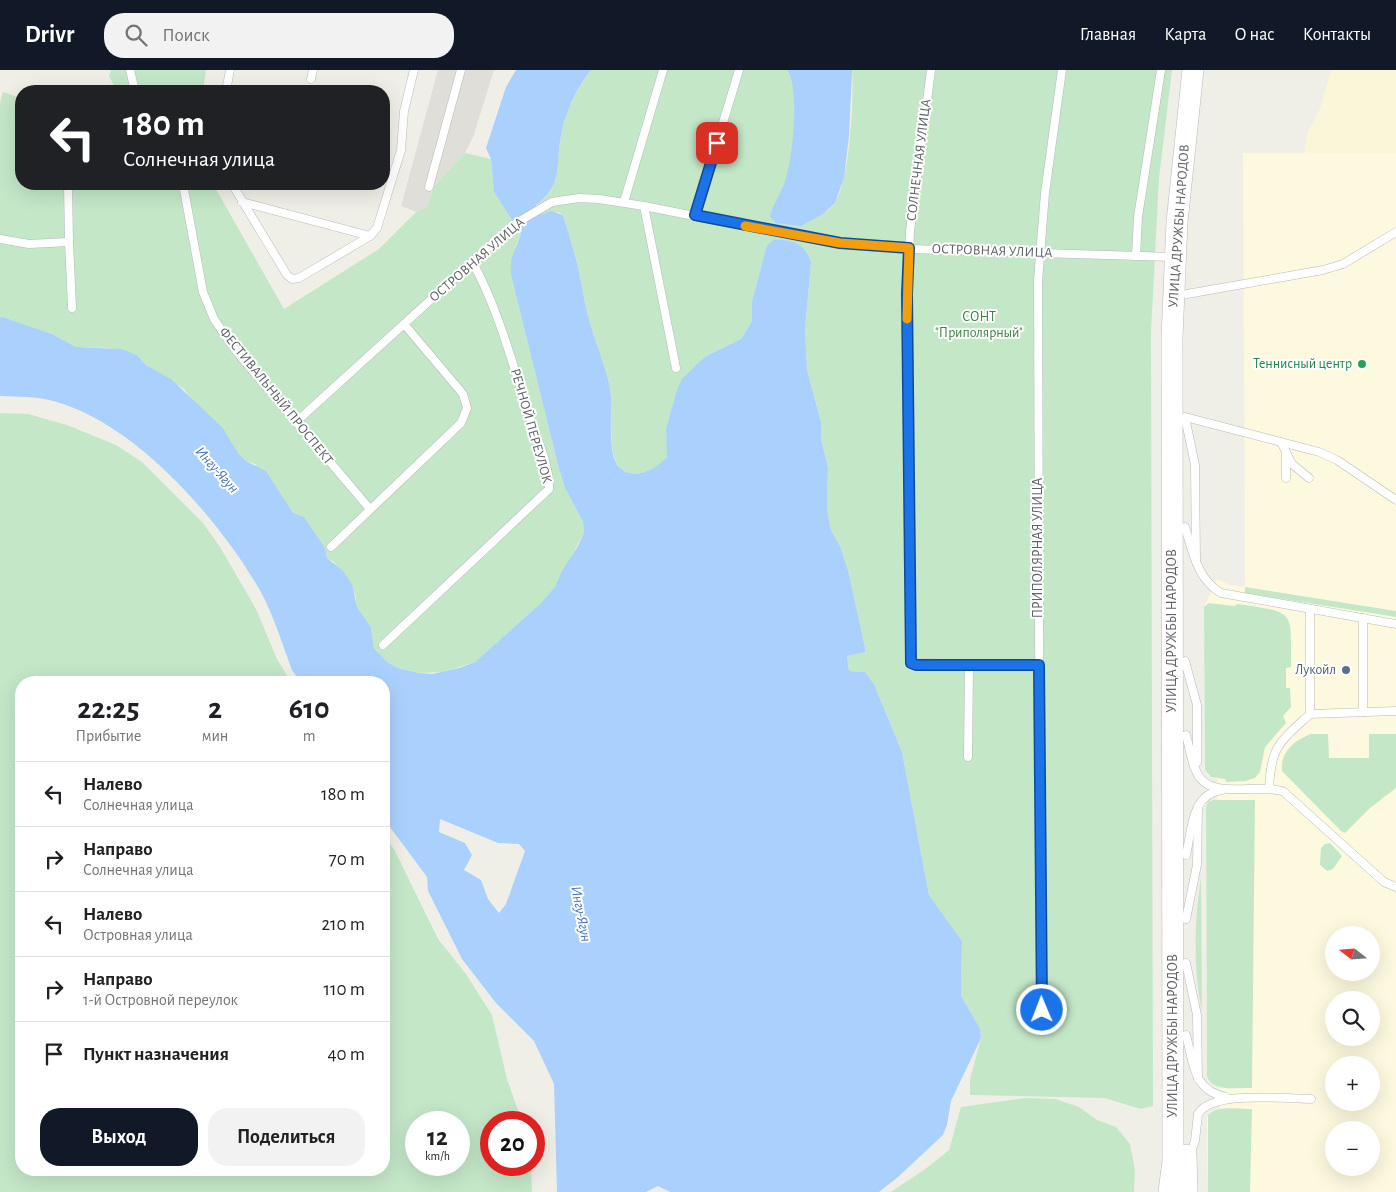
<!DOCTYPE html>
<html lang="ru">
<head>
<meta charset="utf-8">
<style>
	:root { --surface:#fff; --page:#f2f2f2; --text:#202124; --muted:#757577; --line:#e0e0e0; --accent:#111827 }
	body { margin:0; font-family:"Alegreya Sans",sans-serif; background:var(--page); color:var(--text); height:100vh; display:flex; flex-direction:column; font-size:19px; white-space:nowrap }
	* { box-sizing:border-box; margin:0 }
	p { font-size:16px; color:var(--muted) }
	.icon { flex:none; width:28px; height:28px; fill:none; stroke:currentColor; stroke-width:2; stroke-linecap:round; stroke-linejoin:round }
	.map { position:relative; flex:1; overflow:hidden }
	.side { position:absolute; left:15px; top:606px; width:375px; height:500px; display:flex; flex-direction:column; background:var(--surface); border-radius:20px; box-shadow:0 5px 20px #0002 }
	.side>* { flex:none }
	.top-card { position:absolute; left:15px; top:15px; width:375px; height:105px; border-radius:20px; box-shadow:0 5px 20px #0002; background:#202124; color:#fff; overflow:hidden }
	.needle { width:32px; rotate:287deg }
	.buttons { position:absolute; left:1325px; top:856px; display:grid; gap:10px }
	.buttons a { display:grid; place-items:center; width:55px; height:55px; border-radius:50%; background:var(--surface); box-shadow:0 5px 20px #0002; font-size:25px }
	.speed { position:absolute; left:405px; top:1041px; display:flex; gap:10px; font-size:25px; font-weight:700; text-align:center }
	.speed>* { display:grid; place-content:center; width:65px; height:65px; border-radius:50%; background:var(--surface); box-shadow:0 5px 20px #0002; line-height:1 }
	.speed small { font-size:12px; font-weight:400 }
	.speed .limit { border:8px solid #d22; background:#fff; color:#111 }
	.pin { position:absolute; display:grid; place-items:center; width:42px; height:42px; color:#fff; margin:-21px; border-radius:10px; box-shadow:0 2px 8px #0006 }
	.me { position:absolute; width:55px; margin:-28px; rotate:359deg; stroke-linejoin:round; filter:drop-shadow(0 0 4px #0008) }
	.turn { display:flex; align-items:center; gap:18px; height:105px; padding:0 25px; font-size:22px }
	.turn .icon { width:65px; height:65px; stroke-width:2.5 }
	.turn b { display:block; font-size:35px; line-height:42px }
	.eta { display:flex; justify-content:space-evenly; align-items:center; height:85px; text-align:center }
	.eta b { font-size:30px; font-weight:700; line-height:35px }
	.button { display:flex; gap:10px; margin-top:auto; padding:10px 25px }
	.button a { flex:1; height:58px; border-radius:20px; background:var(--accent); color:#fff; font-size:20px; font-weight:700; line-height:58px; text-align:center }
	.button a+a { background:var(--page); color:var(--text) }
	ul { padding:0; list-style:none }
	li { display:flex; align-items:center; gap:15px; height:65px; padding:0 25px; border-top:1px solid var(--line) }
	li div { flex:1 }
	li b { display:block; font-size:19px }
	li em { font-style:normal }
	header { display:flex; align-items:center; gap:30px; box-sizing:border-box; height:70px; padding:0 25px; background:var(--accent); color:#fff }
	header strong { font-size:24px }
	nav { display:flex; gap:28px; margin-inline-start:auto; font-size:18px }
	.search { width:350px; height:45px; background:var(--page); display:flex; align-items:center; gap:12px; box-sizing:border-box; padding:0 18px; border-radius:20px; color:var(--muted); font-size:19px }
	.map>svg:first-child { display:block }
	.commercial { fill:#fdf9df; fill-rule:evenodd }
	.industrial { fill:#dfded9 }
	.green { fill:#c4e7c8; fill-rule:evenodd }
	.sand { fill:#faf6d8 }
	.water { fill:#aad1fd; fill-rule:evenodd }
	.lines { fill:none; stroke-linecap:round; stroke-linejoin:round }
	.lane-casing { stroke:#b7b9bd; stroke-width:9 }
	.secondary-casing { stroke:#b8bac0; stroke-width:22 }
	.lane { stroke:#fff; stroke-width:8 }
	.secondary { stroke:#fff; stroke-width:21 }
	.route-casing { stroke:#114b97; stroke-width:12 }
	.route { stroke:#1a73e8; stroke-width:9 }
	.slow { stroke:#f59e0b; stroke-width:9 }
	.leisure-dot { fill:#2e9e5b; stroke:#fff; stroke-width:2 }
	.service-dot { fill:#5c6f8a; stroke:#fff; stroke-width:2 }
	.labels { text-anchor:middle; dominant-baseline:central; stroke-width:4; stroke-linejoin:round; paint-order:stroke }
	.street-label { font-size:14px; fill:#5e6167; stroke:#fff }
	.park-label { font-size:14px; fill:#378542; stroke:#fff }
	.leisure-label { font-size:14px; fill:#27864d; stroke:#fff; text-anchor:end }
	.service-label { font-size:14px; fill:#4e5e75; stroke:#fff; text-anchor:end }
	.water-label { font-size:15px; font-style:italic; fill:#4874b9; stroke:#fff }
</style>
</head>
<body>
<header>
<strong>Drivr</strong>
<div class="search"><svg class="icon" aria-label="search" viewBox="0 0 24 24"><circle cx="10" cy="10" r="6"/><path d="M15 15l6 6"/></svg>Поиск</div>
<nav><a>Главная</a><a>Карта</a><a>О нас</a><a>Контакты</a></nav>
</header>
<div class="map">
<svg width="1396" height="1122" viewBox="0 0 1396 1122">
	<rect width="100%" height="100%" fill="#f0efe7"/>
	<path class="commercial" d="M1243 83H1396V1122H1208L1207 1047 1210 1042 1220 1039V1017L1211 1013 1207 1006 1206 737 1208 732 1217 730 1218 709 1209 706 1205 700 1204 537 1217 509 1229 515 1245 517ZM1334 865H1371V902H1334ZM1334 930H1371V968H1334ZM1334 995H1371V1032H1334ZM1334 1060H1371V1098H1334Z"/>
	<path class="industrial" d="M438 0H494L473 67 465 83 434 116 428 136 416 142 401 136Z"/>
	<g class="green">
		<path d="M111 0H206L203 21H117L109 6Z"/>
		<path d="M591 0H787C801 18 793 88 786 110 782 120 776 131 771 141L823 144C827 141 831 138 834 134 850 113 854 27 852 0H1172L1159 108 1151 262 1153 1036 1141 1039 1104 1028 970 1025V1009L981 968 980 958 961 926 962 871 929 825 902 682 874 614 865 602 849 601 847 586 866 582 848 500 840 476 831 460 827 439 828 397 821 369V352L807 300 805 259 811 193 791 171 773 170 767 175 752 231V251L748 258 741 269 706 286 677 320 666 358 668 387C657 399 634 411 620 398 608 386 612 344 611 327 610 305 596 275 590 253 584 233 582 213 577 193 573 177 568 161 563 145L558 142 540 146 536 135C564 115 555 95 561 66 565 43 576 18 591 0Z"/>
		<path d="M3 22 21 28V114H213L284 239 379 179 416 142 428 136 434 116 465 83 491 89 494 122 521 164 516 175 511 205 559 399 565 418 583 452 584 463 555 518 541 533 475 592 443 602 419 603 398 598 387 592 374 578 371 557 357 537 355 524 334 492 327 488 325 478 293 443 277 420 255 394 246 391 238 383 223 358 193 332 184 319 146 295 137 285 110 278 76 277 52 264 0 248V33Z"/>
		<path d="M0 343 28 344 67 355 116 375 142 392 203 453 220 477 256 539 277 589 291 612H21V1100H384V764L395 781 438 869 466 904 492 945 507 1009 522 1052H491V1095H531L532 1122H0ZM459 1052V1095H416V1052Z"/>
		<path d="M1245 517 1396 541V547L1245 523Z"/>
		<path d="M1209 533 1234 536 1238 534C1296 543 1291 539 1291 597L1286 598V618H1290L1291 637 1283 646 1286 653 1265 677 1260 702 1255 708 1245 711 1226 712 1225 709 1211 707 1205 700 1204 537Z"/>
		<path d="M1311 664H1328L1329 688H1369V664H1396V718L1370 738 1345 763 1341 761 1282 701C1280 682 1295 670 1311 664Z"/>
		<path d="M1213 730H1255L1252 1018C1238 1017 1212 1023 1207 1006L1206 737 1208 732Z"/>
		<path d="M1330 773 1342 786 1333 799 1327 801 1320 795 1321 778 1325 774Z"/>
		<path d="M1201 807 1202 942C1193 897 1194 852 1201 807Z"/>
		<path d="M1026 1028 1055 1029 1079 1037 1097 1050 1116 1057 1130 1074 1135 1100 1134 1122H891L924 1100 949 1080 961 1037Z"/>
		<path d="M1252 1039 1250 1122H1208V1045C1216 1035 1239 1039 1252 1039Z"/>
	</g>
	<path class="sand" d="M1331 0H1396V83H1304L1308 62 1320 39Z"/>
	<g class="water">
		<path d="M516 0H591C576 18 565 43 561 66 555 96 564 114 536 135L540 145 551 141 563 145C568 161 573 177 577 193 582 213 584 233 590 253 596 275 610 305 611 327 612 344 607 386 620 398 634 411 657 399 667 387L666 358 677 320 682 309 695 296 706 286 741 269 748 258 752 251V231L767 175 773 170C791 168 806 174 811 193L805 259 807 300 821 352V369L828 397 827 439 831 460 840 476 848 500 866 582 847 586 849 601 865 602 874 614 902 682 929 825 962 871 961 926 980 958 981 968 951 1031 947 1055 943 1065 898 1107 879 1122H670L658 1116 646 1122H557L554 1014 534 971 496 933 462 889 428 821 427 807 384 749V612H301L292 600C281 571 272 539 255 512 213 443 133 352 53 331 36 326 18 327 0 326V248L2 247 52 264 76 277 121 279 137 285 146 295 172 310 223 358 238 383 246 391 266 401 293 443 304 447 325 478 327 488 343 501 352 514 357 537 371 557 374 578 387 592 398 598 419 603 432 604 459 598 475 592 541 533 555 517 562 501 578 476 584 463 583 452 565 418 559 399 511 205V190L521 164 494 122 491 89 486 78 506 17ZM440 749 498 773 519 774 525 781 506 834 499 843 488 829 481 810 464 800 472 785 465 773 439 762Z"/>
		<path d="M787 0H852V3L849 66 844 108 835 133 823 144 801 156 776 153 770 147C772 134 781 124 785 111 793 90 800 17 787 0Z"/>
	</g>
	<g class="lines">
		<defs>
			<g id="lane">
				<path d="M130 0 135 21"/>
				<path d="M931 0 910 161 908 205 911 593 1039 595"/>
				<path d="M311 9 313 0"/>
				<path d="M226 21 230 0"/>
				<path d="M183 114 203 222 214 249 236 281 370 439"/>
				<path d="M232 114 287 205 292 209 299 208 370 166 377 158 401 80 404 41 414 0"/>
				<path d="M429 117 461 0"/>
				<path d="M242 132 370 166"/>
				<path d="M624 132 663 0"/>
				<path d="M644 136 676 298"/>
				<path d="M695 145 739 0"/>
				<path d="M0 169 29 174 69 172 68 114"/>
				<path d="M69 172 72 238"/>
				<path d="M1136 186 1138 147 1161 0"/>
				<path d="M1187 224 1323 200 1343 194 1396 162"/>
				<path d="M296 352 513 155 552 132 579 128 599 129 644 136 759 159 846 174 909 179 1173 187"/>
				<path d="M1281 372 1292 394 1309 408"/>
				<path d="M1286 408V385"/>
				<path d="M1185 457C1193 482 1197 509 1221 523L1396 554"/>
				<path d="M331 477 461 353 467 338 463 324 404 254"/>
				<path d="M1196 491 1195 395 1185 347 1319 382 1337 390 1396 430"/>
				<path d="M1310 539V644"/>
				<path d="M1363 548V642"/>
				<path d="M383 575 549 419C550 395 536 367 529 345 512 293 499 241 473 193"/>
				<path d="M1185 591 1197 635V692"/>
				<path d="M1186 665C1190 678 1192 699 1201 709 1216 728 1263 713 1284 722L1384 812 1396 817"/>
				<path d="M968 687 969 595"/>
				<path d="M1269 719C1271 675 1280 672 1310 644L1396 641"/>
				<path d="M1186 785C1192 760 1191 724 1222 720"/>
				<path d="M1186 849 1197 795 1198 737"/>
				<path d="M1186 893 1197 945 1198 1009"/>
				<path d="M1042 958 1040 851 1038 211 1045 123 1062 0"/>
				<path d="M1186 965C1194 993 1192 1020 1226 1027"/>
				<path d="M1190 1085 1195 1071 1198 1044C1212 1020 1284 1029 1311 1029"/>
			</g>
			<g id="secondary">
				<path d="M1186 1085 1187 1122"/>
				<path d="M1169 1122 1173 1091 1172 267 1177 152 1193 0"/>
			</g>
		</defs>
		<use href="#lane" class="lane-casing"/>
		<use href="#secondary" class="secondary-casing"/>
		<use href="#lane" class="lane"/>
		<use href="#secondary" class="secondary"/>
	</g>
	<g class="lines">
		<defs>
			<path id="route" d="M717 73 695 145 840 173 909 178 907 224 911 593 916 595H1039L1042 940"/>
		</defs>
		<use href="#route" class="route-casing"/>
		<use href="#route" class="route"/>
		<path class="slow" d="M745 156 840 173 909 178 907 249"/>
	</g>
	<circle class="leisure-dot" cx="1362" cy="294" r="5"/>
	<circle class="service-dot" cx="1346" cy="600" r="5"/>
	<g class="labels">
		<g class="street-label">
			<text transform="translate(919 90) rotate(-83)">СОЛНЕЧНАЯ УЛИЦА</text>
			<text transform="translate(1179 156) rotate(-86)">УЛИЦА ДРУЖБЫ НАРОДОВ</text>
			<text transform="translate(992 181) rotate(2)">ОСТРОВНАЯ УЛИЦА</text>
			<text transform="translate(477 190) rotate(-41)">ОСТРОВНАЯ УЛИЦА</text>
			<text transform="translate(276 326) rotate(51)">ФЕСТИВАЛЬНЫЙ ПРОСПЕКТ</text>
			<text transform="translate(531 356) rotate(74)">РЕЧНОЙ ПЕРЕУЛОК</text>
			<text transform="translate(1038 478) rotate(-90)">ПРИПОЛЯРНАЯ УЛИЦА</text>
			<text transform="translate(1172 561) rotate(-90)">УЛИЦА ДРУЖБЫ НАРОДОВ</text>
			<text transform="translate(1173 966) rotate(-90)">УЛИЦА ДРУЖБЫ НАРОДОВ</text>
		</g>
		<g class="park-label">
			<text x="979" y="247">СОНТ<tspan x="979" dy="16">"Приполярный"</tspan></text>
		</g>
		<g class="leisure-label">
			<text x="1352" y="294">Теннисный центр</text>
		</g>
		<g class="service-label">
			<text x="1336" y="600">Лукойл</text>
		</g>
		<g class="water-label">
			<text transform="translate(217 400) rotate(48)">Ингу-Ягун</text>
			<text transform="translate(581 844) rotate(79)">Ингу-Ягун</text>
		</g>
	</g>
</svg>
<div class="buttons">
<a><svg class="needle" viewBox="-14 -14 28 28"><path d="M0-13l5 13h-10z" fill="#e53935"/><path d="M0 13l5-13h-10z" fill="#757577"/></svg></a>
<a><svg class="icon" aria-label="search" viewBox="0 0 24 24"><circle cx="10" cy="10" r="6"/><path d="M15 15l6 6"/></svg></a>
<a>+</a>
<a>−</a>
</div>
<div class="speed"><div>12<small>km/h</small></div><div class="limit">20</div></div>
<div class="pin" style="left:717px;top:73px;background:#d93025"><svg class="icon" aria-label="arrive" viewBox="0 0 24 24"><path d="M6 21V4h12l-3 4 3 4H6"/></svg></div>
<svg class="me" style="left:1042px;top:940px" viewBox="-20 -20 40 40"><circle r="17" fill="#1a73e8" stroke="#fff" stroke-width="3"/><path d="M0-11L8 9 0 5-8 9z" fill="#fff"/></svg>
<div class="top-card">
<div class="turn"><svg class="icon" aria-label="left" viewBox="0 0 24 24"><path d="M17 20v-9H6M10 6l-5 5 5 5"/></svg><div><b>180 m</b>Солнечная улица</div></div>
</div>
<section class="side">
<div class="eta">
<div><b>22:25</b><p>Прибытие</p></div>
<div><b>2</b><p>мин</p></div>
<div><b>610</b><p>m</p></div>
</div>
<ul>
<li><svg class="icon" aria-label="left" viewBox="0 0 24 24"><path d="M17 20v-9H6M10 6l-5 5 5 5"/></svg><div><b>Налево</b><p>Солнечная улица</p></div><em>180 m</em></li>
<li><svg class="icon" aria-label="right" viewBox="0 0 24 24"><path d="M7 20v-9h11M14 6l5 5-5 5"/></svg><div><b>Направо</b><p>Солнечная улица</p></div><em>70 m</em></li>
<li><svg class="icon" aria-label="left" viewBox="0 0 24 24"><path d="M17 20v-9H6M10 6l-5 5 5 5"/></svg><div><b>Налево</b><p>Островная улица</p></div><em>210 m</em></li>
<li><svg class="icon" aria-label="right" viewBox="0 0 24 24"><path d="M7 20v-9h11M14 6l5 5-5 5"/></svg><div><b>Направо</b><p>1-й Островной переулок</p></div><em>110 m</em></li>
<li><svg class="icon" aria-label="arrive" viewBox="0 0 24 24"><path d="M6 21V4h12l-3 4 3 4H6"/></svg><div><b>Пункт назначения</b></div><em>40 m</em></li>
</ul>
<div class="button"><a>Выход</a><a>Поделиться</a></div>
</section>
</div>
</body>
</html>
